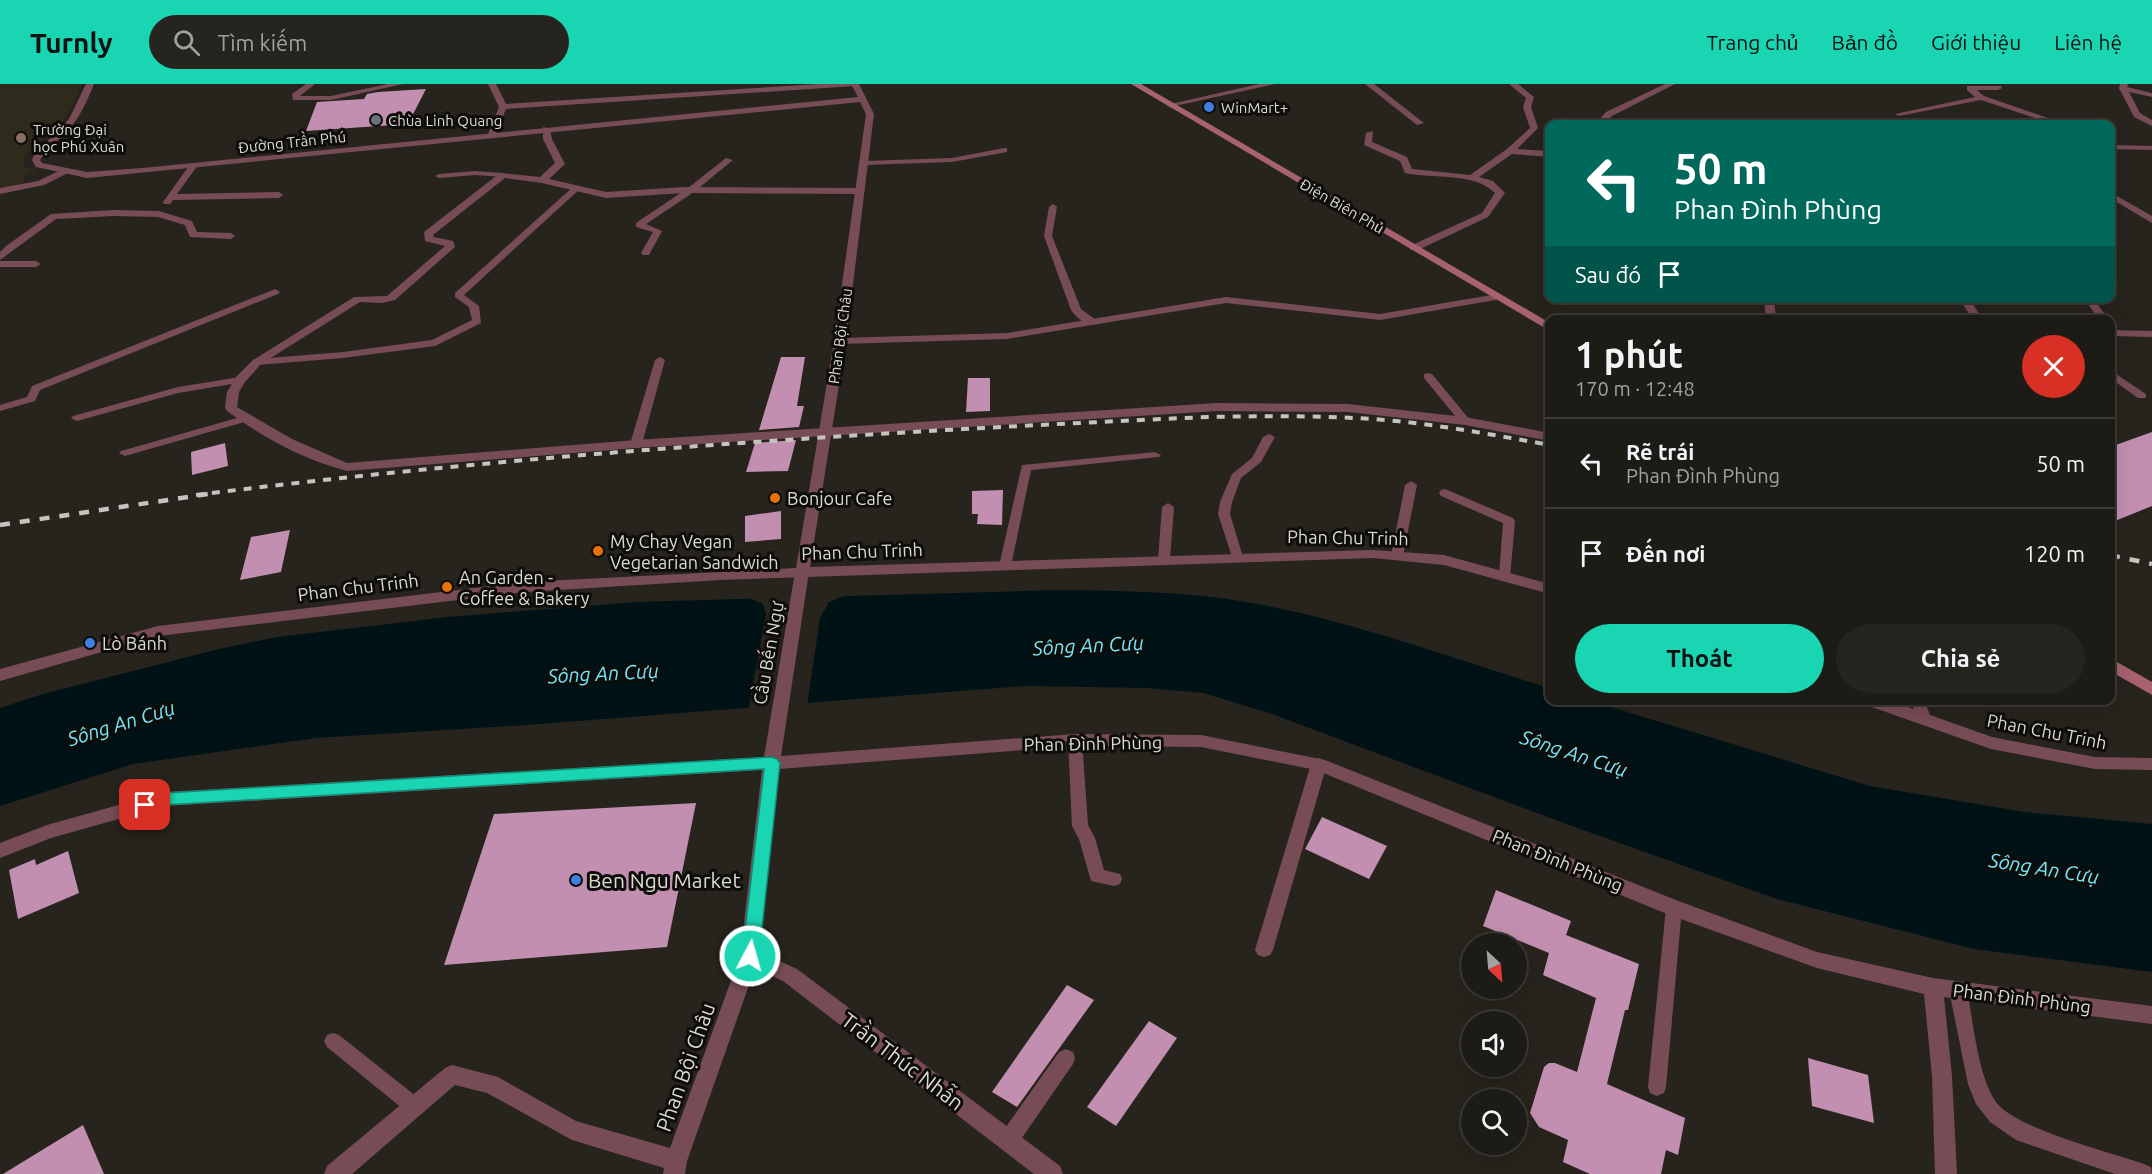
<!DOCTYPE html>
<html lang="vi">
<head>
<meta charset="utf-8">
<style>
	:root { --surface:#1c1b15; --page:#25241e; --text:#f1f3f6; --muted:#a0a1a0; --line:#3a3934; --accent:#19d5b2 }
	body { margin:0; font-family:Ubuntu,sans-serif; background:var(--page); color:var(--text); height:100vh; display:flex; flex-direction:column; font-size:22px; white-space:nowrap }
	* { box-sizing:border-box; margin:0 }
	p { font-size:20px; color:var(--muted) }
	.icon { flex:none; width:33px; height:33px; fill:none; stroke:currentColor; stroke-width:2; stroke-linecap:round; stroke-linejoin:round }
	.map { position:relative; flex:1; overflow:hidden }
	.drawer { position:absolute; left:1545px; top:231px; width:570px; height:390px; display:flex; flex-direction:column; background:var(--surface); border-radius:12px; box-shadow:0 6px 24px #0002,0 0 0 2px var(--line) }
	.drawer>* { flex:none }
	.top-card { position:absolute; left:1545px; top:36px; width:570px; height:183px; border-radius:12px; box-shadow:0 6px 24px #0002,0 0 0 2px var(--line); background:#00695c; color:#fff; overflow:hidden }
	.needle { width:39px; rotate:154deg }
	.fabs { position:absolute; left:1461px; top:849px; display:grid; gap:12px }
	.fabs a { display:grid; place-items:center; width:66px; height:66px; border-radius:50%; background:var(--surface); box-shadow:0 6px 24px #0002,0 0 0 2px var(--line); font-size:30px }
	.pin { position:absolute; display:grid; place-items:center; width:51px; height:51px; color:#fff; margin:-26px; border-radius:12px; box-shadow:0 3px 9px #0006 }
	.me { position:absolute; width:66px; margin:-33px; rotate:6deg; stroke-linejoin:round; filter:drop-shadow(0 0 4px #0008) }
	.turn { display:flex; align-items:center; gap:21px; height:126px; padding:0 30px; font-size:27px }
	.turn .icon { width:78px; height:78px; stroke-width:2.5 }
	.turn b { display:block; font-size:42px; line-height:51px }
	.then { display:flex; align-items:center; height:57px; padding:0 30px; background:#0003; gap:12px; font-size:22px }
	.round { display:grid; place-items:center; flex:none; width:63px; height:63px; border-radius:32px; background:var(--page) }
	.head { display:flex; align-items:center; justify-content:space-between; height:102px; padding:0 30px }
	h1 { font-size:36px; font-weight:700; line-height:45px }
	.button { display:flex; gap:12px; margin-top:auto; padding:12px 30px }
	.button a { flex:1; height:69px; border-radius:36px; background:var(--accent); color:#111; font-size:24px; font-weight:700; line-height:69px; text-align:center }
	.button a+a { background:var(--page); color:var(--text) }
	ul { padding:0; list-style:none }
	li { display:flex; align-items:center; gap:18px; height:90px; padding:0 30px; border-top:2px solid var(--line) }
	li div { flex:1 }
	li b { display:block; font-size:22px }
	li em { font-style:normal }
	header { display:flex; align-items:center; gap:36px; box-sizing:border-box; height:84px; padding:0 30px; background:var(--accent); color:#111 }
	header strong { font-size:28px }
	nav { display:flex; gap:33px; margin-inline-start:auto; font-size:21px }
	.search { width:420px; height:54px; background:var(--page); display:flex; align-items:center; gap:15px; box-sizing:border-box; padding:0 21px; border-radius:33px; color:var(--muted); font-size:22px }
	.map>svg:first-child { display:block }
	.built { fill:#2e2a1c }
	.water { fill:#001216 }
	.pier { fill:#26241c }
	.building { fill:#c38fb0 }
	.lines { fill:none; stroke-linecap:round; stroke-linejoin:round }
	.service { fill:#784c55; fill-rule:evenodd }
	.minor { fill:#784c55; fill-rule:evenodd }
	.tertiary { fill:#784c55; fill-rule:evenodd }
	.secondary { fill:#a76170; fill-rule:evenodd }
	.rail-far1 { stroke:#c6c4bf; stroke-width:4; stroke-dasharray:8 8; stroke-linecap:butt }
	.rail { stroke:#c6c4bf; stroke-width:4.5; stroke-dasharray:10 10; stroke-linecap:butt }
	.route { fill:#19d5b2; stroke:#108a74; stroke-width:1.5 }
	.shop-dot { fill:#3f7fe0; stroke:#0e0d09; stroke-width:2 }
	.worship-dot { fill:#6b7280; stroke:#0e0d09; stroke-width:2 }
	.education-dot { fill:#8d6e63; stroke:#0e0d09; stroke-width:2 }
	.food-dot { fill:#e8710a; stroke:#0e0d09; stroke-width:2 }
	.labels { text-anchor:middle; dominant-baseline:central; stroke-width:6; stroke-linejoin:round; paint-order:stroke }
	.far-poi-label { font-size:15px; fill:#dcdad5; stroke:#0e0d09; text-anchor:start }
	.far-street-label { font-size:15px; fill:#dcdad5; stroke:#0e0d09 }
	.poi-label { font-size:18px; fill:#dcdad5; stroke:#0e0d09; text-anchor:start }
	.street-label { font-size:18px; fill:#dcdad5; stroke:#0e0d09 }
	.water-label { font-size:20px; font-style:italic; fill:#74e7f9; stroke:#0e0d09 }
	.near-poi-label { font-size:21px; fill:#dcdad5; stroke:#0e0d09; text-anchor:start }
	.near-street-label { font-size:21px; fill:#dcdad5; stroke:#0e0d09 }
</style>
</head>
<body>
<header>
<strong>Turnly</strong>
<div class="search"><svg class="icon" aria-label="search" viewBox="0 0 24 24"><circle cx="10" cy="10" r="6"/><path d="M15 15l6 6"/></svg>Tìm kiếm</div>
<nav><a>Trang chủ</a><a>Bản đồ</a><a>Giới thiệu</a><a>Liên hệ</a></nav>
</header>
<div class="map">
<svg width="2152" height="1090" viewBox="0 0 2152 1090">
	<rect width="100%" height="100%" fill="#26241c"/>
	<path class="built" d="M0 0H82L72 23 63 36 31 63 23 75 25 82 37 87 24 93 23 102 0 105Z"/>
	<path class="water" d="M1058 506C1123 507 1188 507 1252 519 1353 537 1452 574 1549 604L1550 616 1591 617 1870 702 2025 728 2152 740V888L1974 865 1777 815 1569 741 1269 629 1203 609 1147 604 1025 602 527 641 316 654 133 680 0 722V624L43 610 219 565 277 553 448 533 635 518Z"/>
	<path class="pier" d="M850 509 829 518 820 534 807 622 748 627 766 530 763 520 745 512Z"/>
	<g class="building">
		<path d="M426 5 408 40 306 47 317 18 364 15 367 10 378 8Z"/>
		<path d="M781 273H805L797 322H804L799 343 759 346Z"/>
		<path d="M968 294H990V327L966 328Z"/>
		<path d="M2152 348V422L2110 439V363Z"/>
		<path d="M796 356 788 387 746 388 755 359Z"/>
		<path d="M225 359 228 382 192 391 191 368Z"/>
		<path d="M1003 406 1002 441 977 440 978 430H972V407Z"/>
		<path d="M781 427V455L745 458V432Z"/>
		<path d="M290 446 281 488 240 496 251 453Z"/>
		<path d="M696 719 667 863 444 881 494 730Z"/>
		<path d="M1322 733 1387 762 1369 795 1305 765Z"/>
		<path d="M68 767 79 809 18 835 9 786 35 775 36 781Z"/>
		<path d="M1496 806 1571 837 1566 851 1639 880 1628 926H1625L1607 1000 1685 1034 1678 1071 1666 1066 1661 1090H1590L1563 1078 1568 1056 1539 1043 1530 1029 1544 983 1549 979H1555L1577 988 1596 914 1543 891 1549 869 1483 842Z"/>
		<path d="M1067 901 1094 916 1017 1023 992 1008Z"/>
		<path d="M1149 937 1177 954 1116 1042 1087 1023Z"/>
		<path d="M1808 974 1868 991 1874 1039 1812 1022Z"/>
		<path d="M83 1041 104 1090H3Z"/>
	</g>
	<g class="lines">
		<g class="service">
			<path d="M306 0H315L300 12H331L388 0H403L331 16H293L292 10Z"/>
			<path d="M1365 0H1374L1424 39 1417 41Z"/>
			<path d="M1967 2H2001L2002 4 1998 6H1977L1984 12 2051 35 2093 38 2097 40 2050 39 1981 16 1899 32 1895 30 1975 13 1967 6Z"/>
			<path d="M2123 2 2152 9V13L2120 6 2119 4Z"/>
			<path d="M2110 61 2152 62V66L2110 65Z"/>
			<path d="M1004 64H1007V68L952 78 864 81 860 79 864 77 952 74Z"/>
			<path d="M726 74 733 76 694 108 646 140 662 147 649 171H643L641 169 653 148 636 143V139L688 104Z"/>
			<path d="M191 79 198 81 177 110 279 108 283 111 279 114 173 116 170 120H164L163 118Z"/>
			<path d="M475 87 503 89 507 91 503 93 475 91 439 94 435 92 439 90Z"/>
			<path d="M574 102 581 104 464 211 479 222 481 239 435 262 343 274 257 281 252 278 257 275 343 268 432 256 472 236 469 223 455 213V209Z"/>
			<path d="M2110 108 2152 132V139L2110 114Z"/>
			<path d="M1053 120 1057 123 1052 152 1081 225 1096 236V240C1085 242 1077 234 1071 226L1044 152 1049 123Z"/>
			<path d="M113 126 159 127 192 137 197 148 231 149 235 152 231 155 190 153 185 141 158 133 113 132 56 135 0 176V168L6 162 51 130Z"/>
			<path d="M0 177H36L41 180 36 183H0Z"/>
			<path d="M275 205 280 208 278 210 40 306 35 317 0 327V321L27 313 32 302Z"/>
			<path d="M1764 214H1774L1776 236H1766Z"/>
			<path d="M1959 214H1969L1983 236H1973Z"/>
			<path d="M2084 214H2093L2109 236H2099Z"/>
			<path d="M660 273 665 276 642 360 640 362H632L630 360 655 276Z"/>
			<path d="M2110 286 2146 310V314H2138L2110 294Z"/>
			<path d="M1428 289 1432 290 1469 335V339H1461L1424 294V290Z"/>
			<path d="M240 293 245 296 244 298 178 309 77 337 71 334 73 332 178 303Z"/>
			<path d="M244 332 250 335 248 337 125 372 119 369 121 367Z"/>
			<path d="M1269 350 1275 353 1261 378 1241 394 1232 418 1230 430 1243 473 1237 477 1233 476 1218 430 1220 418 1232 390 1252 374 1263 353Z"/>
			<path d="M1155 368 1161 371 1159 373 1031 386 1011 482 1010 485H1000L999 482 1022 381Z"/>
			<path d="M1411 397 1417 401 1403 472 1397 476 1391 472 1405 401Z"/>
			<path d="M1445 405 1513 434 1515 437 1510 494H1500L1499 491 1503 439 1441 412 1439 409 1441 406Z"/>
			<path d="M1168 419 1174 423 1170 475 1164 479 1158 475 1162 423Z"/>
			<path d="M1910 616H1924L1932 636 1930 640H1920Z"/>
			<path d="M1075 650 1080 652 1082 656 1088 741 1095 754 1104 786 1120 790 1122 795 1120 800 1114 802 1091 797 1079 755 1072 742 1068 656 1070 652Z"/>
			<path d="M1319 674 1324 676 1327 680 1273 866 1270 871 1264 873 1258 871 1255 866 1311 680 1314 676Z"/>
			<path d="M1674 817 1680 819 1682 824 1666 1003 1664 1009 1657 1012 1650 1009 1648 1003 1666 824 1668 819Z"/>
			<path d="M1958 898 1964 900 1967 906C1973 936 1978 993 1996 1018 2016 1045 2109 1068 2144 1080L2151 1083 2152 1090H2115L2016 1056 1990 1038 1976 1020 1968 1000 1949 906 1952 900Z"/>
			<path d="M333 949 339 951 422 1017 425 1023 422 1029 415 1032 408 1029 327 963 324 957 327 951Z"/>
			<path d="M1066 965 1073 968 1075 974 1073 980 1015 1064 1008 1067 1001 1064 998 1057 1001 1050 1059 968Z"/>
		</g>
		<g class="minor">
			<path d="M488 0H496L506 20 818 0H859L855 2 506 25 496 50 492 53 488 50 499 23Z"/>
			<path d="M1259 0H1275L1170 23 1166 21Z"/>
			<path d="M1509 0H1518L1534 13 1531 23 1538 44 1517 65 1550 67V73L1512 70 1479 93 1493 97 1505 109 1488 133 1418 166H1410V162L1482 129 1495 109C1474 88 1433 95 1405 89L1400 77 1364 61 1366 49 1373 47 1372 58 1407 73 1412 85 1470 91 1507 65 1530 44 1523 23 1526 14Z"/>
			<path d="M1665 0H1675L1612 32 1603 40H1595L1606 28Z"/>
			<path d="M2120 0H2128L2127 4 2140 29 2152 36V42L2134 33 2119 4Z"/>
			<path d="M543 43 550 45 552 55 565 80 549 95 606 108 684 103 860 104 865 107 860 110 684 109 606 114 542 99 505 94 433 151 434 153 453 157 455 163 395 216 382 219 360 218 261 280 245 298 239 308 237 323 292 355 347 379 636 356 1217 319 1348 320 1465 333 1550 349V357L1465 341 1348 328 1217 327 636 364 347 387C304 376 262 353 227 327L225 324 227 308 236 293 253 276 354 213 387 212 445 162 425 157 424 148 500 89 540 93 555 79 543 55Z"/>
			<path d="M65 84 68 85V89L44 101 0 110V104L38 97Z"/>
			<path d="M1497 210 1501 211V215L1380 236 1226 219 1007 255 840 260 834 257 840 254 1007 249 1226 213 1380 230Z"/>
			<path d="M2110 246 2152 247V253L2110 252Z"/>
			<path d="M802 483 809 488 781 672 1075 650 1201 651 1325 676 1681 818 1817 868 1933 894 2152 922V940L1944 913 1952 992 1957 1090H1935L1932 992 1924 910 1817 884 1667 830 1316 686 1201 663 1075 662 779 685 760 868 797 885 1060 1082 1063 1090H1034L783 897 755 884 687 1077 685 1090H663L664 1084 572 1056 487 1009 455 1001 352 1090H324L327 1082 445 984 452 981 498 993 576 1037 670 1064 740 872 762 686 165 722 51 754 0 774V759L47 741 165 708 764 673 795 488Z"/>
		</g>
		<g class="tertiary">
			<path d="M86 0H94C88 15 81 31 71 43 61 55 48 63 40 76L42 79 87 88 142 84 858 13 851 0H859L874 30 846 257 810 483 1373 466 1444 471 1550 500V510L1444 481 1373 474 721 496 525 508 158 552 0 597V585L158 542 525 498 796 484 834 257 866 30 860 18 87 94 36 83 32 76 34 71 69 35Z"/>
			<path d="M1861 616H1888L1992 653 2095 673 2152 674V686L2095 685 1991 665 1863 620Z"/>
		</g>
		<g class="secondary">
			<path d="M1131 0H1141L1550 239V247Z"/>
			<path d="M2110 574 2152 598V611L2110 587Z"/>
		</g>
		<path class="rail-far1" d="M196 411C531 369 870 348 1207 333 1270 332 1333 331 1396 337 1447 342 1499 352 1550 361"/>
		<g class="rail">
			<path d="M0 441 208 410"/>
			<path d="M2110 471 2152 480"/>
		</g>
	</g>
	<path class="route" d="M772 673 777 675 780 679 759 872 756 878 750 880 744 878 742 872 764 685 165 721 145 727 140 725 137 721 140 716 165 709Z"/>
	<g class="shop-dot">
		<circle cx="1209" cy="23" r="6"/>
		<circle cx="90" cy="559" r="6"/>
		<circle cx="576" cy="796" r="6"/>
	</g>
	<circle class="worship-dot" cx="376" cy="36" r="6"/>
	<circle class="education-dot" cx="21" cy="54" r="6"/>
	<g class="food-dot">
		<circle cx="775" cy="414" r="6"/>
		<circle cx="598" cy="467" r="6"/>
		<circle cx="447" cy="503" r="6"/>
	</g>
	<g class="labels">
		<g class="far-poi-label">
			<text x="1221" y="23">WinMart+</text>
			<text x="388" y="36">Chùa Linh Quang</text>
			<text x="33" y="45">Trường Đại<tspan x="33" dy="17">học Phú Xuân</tspan></text>
		</g>
		<g class="far-street-label">
			<text transform="translate(292 58) rotate(-6)">Đường Trần Phú</text>
			<text transform="translate(1342 122) rotate(30)">Điện Biên Phủ</text>
			<text transform="translate(840 252) rotate(-82)">Phan Bội Châu</text>
		</g>
		<g class="poi-label">
			<text x="787" y="414">Bonjour Cafe</text>
			<text x="610" y="457">My Chay Vegan<tspan x="610" dy="21">Vegetarian Sandwich</tspan></text>
			<text x="459" y="493">An Garden -<tspan x="459" dy="21">Coffee &amp; Bakery</tspan></text>
			<text x="102" y="559">Lò Bánh</text>
		</g>
		<g class="street-label">
			<text transform="translate(1348 453) rotate(1)">Phan Chu Trinh</text>
			<text transform="translate(862 467) rotate(-2)">Phan Chu Trinh</text>
			<text transform="translate(358 503) rotate(-7)">Phan Chu Trinh</text>
			<text transform="translate(768 569) rotate(-80)">Cầu Bến Ngự</text>
			<text transform="translate(2047 647) rotate(11)">Phan Chu Trinh</text>
			<text transform="translate(1093 659) rotate(-1)">Phan Đình Phùng</text>
			<text transform="translate(1558 776) rotate(22)">Phan Đình Phùng</text>
			<text transform="translate(2022 914) rotate(7)">Phan Đình Phùng</text>
		</g>
		<g class="water-label">
			<text transform="translate(1088 561) rotate(-3)">Sông An Cựu</text>
			<text transform="translate(603 589) rotate(-3)">Sông An Cựu</text>
			<text transform="translate(121 639) rotate(-17)">Sông An Cựu</text>
			<text transform="translate(1574 669) rotate(18)">Sông An Cựu</text>
			<text transform="translate(2044 784) rotate(9)">Sông An Cựu</text>
		</g>
		<g class="near-poi-label">
			<text x="588" y="796">Ben Ngu Market</text>
		</g>
		<g class="near-street-label">
			<text transform="translate(903 977) rotate(37)">Trần Thúc Nhẫn</text>
			<text transform="translate(685 983) rotate(-70)">Phan Bội Châu</text>
		</g>
	</g>
</svg>
<div class="fabs">
<a><svg class="needle" viewBox="-14 -14 28 28"><path d="M0-13l5 13h-10z" fill="#e53935"/><path d="M0 13l5-13h-10z" fill="#a0a1a0"/></svg></a>
<a><svg class="icon" aria-label="sound" viewBox="0 0 24 24"><path d="M4 9h4l5-4v14l-5-4H4zM17 9q2 3 0 6"/></svg></a>
<a><svg class="icon" aria-label="search" viewBox="0 0 24 24"><circle cx="10" cy="10" r="6"/><path d="M15 15l6 6"/></svg></a>
</div>
<div class="pin" style="left:145px;top:721px;background:#d93025"><svg class="icon" aria-label="arrive" viewBox="0 0 24 24"><path d="M6 21V4h12l-3 4 3 4H6"/></svg></div>
<svg class="me" style="left:750px;top:872px" viewBox="-20 -20 40 40"><circle r="17" fill="#19d5b2" stroke="#fff" stroke-width="3"/><path d="M0-11L8 9 0 5-8 9z" fill="#fff"/></svg>
<div class="top-card">
<div class="turn"><svg class="icon" aria-label="left" viewBox="0 0 24 24"><path d="M17 20v-9H6M10 6l-5 5 5 5"/></svg><div><b>50 m</b>Phan Đình Phùng</div></div>
<div class="then">Sau đó<svg class="icon" aria-label="arrive" viewBox="0 0 24 24"><path d="M6 21V4h12l-3 4 3 4H6"/></svg></div>
</div>
<section class="drawer">
<div class="head"><div><h1>1 phút</h1><p>170 m · 12:48</p></div><a class="round" style="background:#d93025;color:#fff"><svg class="icon" aria-label="close" viewBox="0 0 24 24"><path d="M6 6l12 12M18 6L6 18"/></svg></a></div>
<ul>
<li><svg class="icon" aria-label="left" viewBox="0 0 24 24"><path d="M17 20v-9H6M10 6l-5 5 5 5"/></svg><div><b>Rẽ trái</b><p>Phan Đình Phùng</p></div><em>50 m</em></li>
<li><svg class="icon" aria-label="arrive" viewBox="0 0 24 24"><path d="M6 21V4h12l-3 4 3 4H6"/></svg><div><b>Đến nơi</b></div><em>120 m</em></li>
</ul>
<div class="button"><a>Thoát</a><a>Chia sẻ</a></div>
</section>
</div>
</body>
</html>
